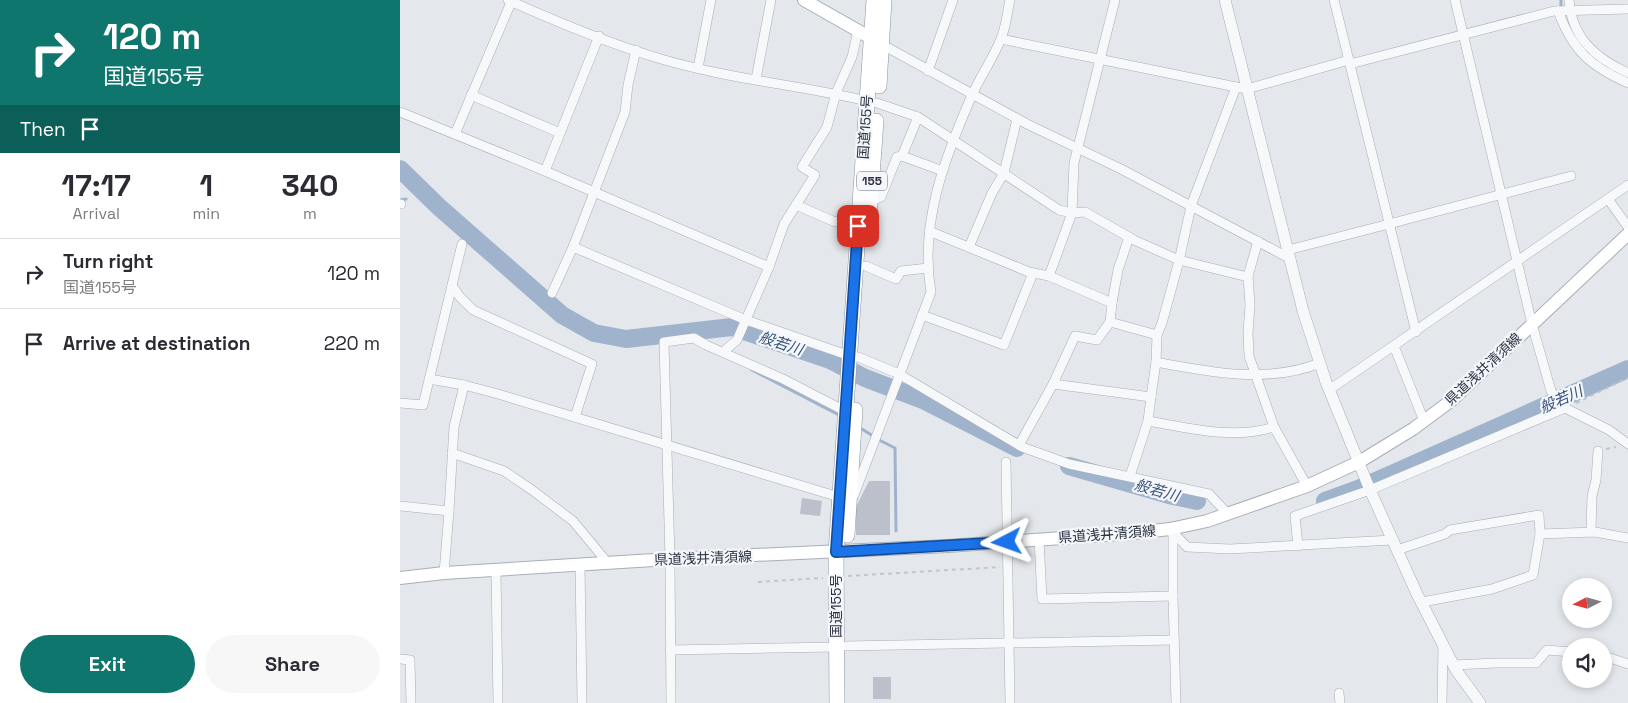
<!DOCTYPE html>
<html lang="en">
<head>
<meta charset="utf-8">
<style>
	:root { --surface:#fff; --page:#f7f7f7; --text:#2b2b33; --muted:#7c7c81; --line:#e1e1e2; --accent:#0f766e }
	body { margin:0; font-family:"Space Grotesk","Noto Sans JP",sans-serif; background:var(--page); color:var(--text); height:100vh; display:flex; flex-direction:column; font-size:19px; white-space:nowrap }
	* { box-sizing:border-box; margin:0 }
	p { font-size:16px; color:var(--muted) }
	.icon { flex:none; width:28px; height:28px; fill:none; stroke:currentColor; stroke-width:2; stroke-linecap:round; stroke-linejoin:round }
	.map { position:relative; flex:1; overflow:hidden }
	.details { display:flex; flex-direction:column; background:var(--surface); width:400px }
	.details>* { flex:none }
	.banner { background:#0f766e; color:#fff; overflow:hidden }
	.needle { width:32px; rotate:264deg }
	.buttons { position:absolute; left:1162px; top:578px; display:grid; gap:10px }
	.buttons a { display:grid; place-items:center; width:50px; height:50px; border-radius:50%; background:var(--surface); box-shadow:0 2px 8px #0003; font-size:25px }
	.pin { position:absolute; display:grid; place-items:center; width:42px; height:42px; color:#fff; margin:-21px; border-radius:10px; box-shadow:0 2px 8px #0006 }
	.me { position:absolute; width:55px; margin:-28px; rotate:266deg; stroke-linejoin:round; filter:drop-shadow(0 0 4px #0008) }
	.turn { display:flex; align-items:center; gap:18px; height:105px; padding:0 20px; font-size:22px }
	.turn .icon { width:65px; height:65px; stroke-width:2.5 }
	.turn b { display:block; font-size:35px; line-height:42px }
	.then { display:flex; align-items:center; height:48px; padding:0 20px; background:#0003; gap:10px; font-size:19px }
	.eta { display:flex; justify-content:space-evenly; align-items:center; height:85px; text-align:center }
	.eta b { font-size:30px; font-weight:800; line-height:35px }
	.button { display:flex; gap:10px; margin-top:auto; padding:10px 20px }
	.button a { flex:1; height:58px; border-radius:30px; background:var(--accent); color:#fff; font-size:20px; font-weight:800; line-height:58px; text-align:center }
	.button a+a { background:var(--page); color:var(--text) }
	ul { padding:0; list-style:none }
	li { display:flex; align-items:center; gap:15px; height:70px; padding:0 20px; border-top:1px solid var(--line) }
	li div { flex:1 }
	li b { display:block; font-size:19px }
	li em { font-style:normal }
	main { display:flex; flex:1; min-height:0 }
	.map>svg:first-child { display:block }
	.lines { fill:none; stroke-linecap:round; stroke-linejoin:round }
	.stream { stroke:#9fb4cc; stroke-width:3 }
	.river { stroke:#9fb4cc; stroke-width:18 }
	.building { fill:#bbc0ca }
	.minor-casing { stroke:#a9aeb7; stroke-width:10 }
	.tertiary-casing { stroke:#a9aeb7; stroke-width:12 }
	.secondary-casing { stroke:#a9aeb7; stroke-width:14 }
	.trunk-casing { stroke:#8b94a3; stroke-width:16 }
	.path { stroke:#c2c5cb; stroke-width:2; stroke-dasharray:4 4; stroke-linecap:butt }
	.minor { stroke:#f7f8fa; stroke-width:9 }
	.tertiary { stroke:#f7f8fa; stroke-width:11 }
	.secondary { stroke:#fff; stroke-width:12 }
	.trunk { stroke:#fff; stroke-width:15 }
	.route-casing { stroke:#114b97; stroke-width:12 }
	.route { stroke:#1a73e8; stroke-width:9 }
	.labels { text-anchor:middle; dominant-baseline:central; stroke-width:4.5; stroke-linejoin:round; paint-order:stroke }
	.shield { fill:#f4f6f9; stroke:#676e7b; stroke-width:1 }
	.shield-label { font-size:12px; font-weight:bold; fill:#2b3445 }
	.street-label { font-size:14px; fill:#2b3445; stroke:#f4f6f9 }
	.water-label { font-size:15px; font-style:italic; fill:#34527a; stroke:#f4f6f9 }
</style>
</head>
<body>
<main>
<section class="details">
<div class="banner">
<div class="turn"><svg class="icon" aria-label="right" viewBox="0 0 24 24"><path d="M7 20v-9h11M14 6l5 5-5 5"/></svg><div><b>120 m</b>国道155号</div></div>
<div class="then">Then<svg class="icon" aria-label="arrive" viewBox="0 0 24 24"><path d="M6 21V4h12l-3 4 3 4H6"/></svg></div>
</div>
<div class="eta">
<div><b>17:17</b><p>Arrival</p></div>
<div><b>1</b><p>min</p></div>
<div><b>340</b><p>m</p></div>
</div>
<ul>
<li><svg class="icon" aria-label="right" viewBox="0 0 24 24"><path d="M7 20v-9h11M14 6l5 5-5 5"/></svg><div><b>Turn right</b><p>国道155号</p></div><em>120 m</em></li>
<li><svg class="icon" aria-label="arrive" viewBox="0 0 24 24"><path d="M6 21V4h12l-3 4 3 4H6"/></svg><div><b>Arrive at destination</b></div><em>220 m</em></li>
</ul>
<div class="button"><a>Exit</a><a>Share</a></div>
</section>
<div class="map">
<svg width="1228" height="703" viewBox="0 0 1228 703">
	<rect width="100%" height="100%" fill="#e4e7ec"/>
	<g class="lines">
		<g class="stream">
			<path d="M1161 0V7"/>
			<path d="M0 200 6 199"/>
			<path d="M352 370 437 414"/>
			<path d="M462 429 473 436"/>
			<path d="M479 440 495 448 496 531"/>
		</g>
		<g class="river">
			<path d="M0 169 39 207 162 315 194 333 226 339 332 327 430 360 465 378 523 400 617 448"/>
			<path d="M669 466 773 496 797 501"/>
			<path d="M925 501 958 489 1228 369"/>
		</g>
	</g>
	<g class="building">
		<path d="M469 481H490V535H456V507Z"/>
		<path d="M402 498 422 501 420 516 400 514Z"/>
		<rect x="473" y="677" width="18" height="22"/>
	</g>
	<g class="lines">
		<defs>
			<g id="minor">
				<path d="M108 0C157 22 210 44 261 59 329 79 399 85 467 101"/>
				<path d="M934 0 1016 332"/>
				<path d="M1055 0 1132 324 1151 391 1165 408 1209 430 1228 444"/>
				<path d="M1169 0C1172 38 1195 58 1228 73"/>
				<path d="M1158 11C1173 51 1190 66 1228 83"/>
				<path d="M601 39 836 87"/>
				<path d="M481 44 627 124 721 169 889 258"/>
				<path d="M950 64 1154 11 1228 9"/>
				<path d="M298 68 311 0"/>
				<path d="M528 71 553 0"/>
				<path d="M356 79 371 0"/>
				<path d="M71 95 160 133"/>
				<path d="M477 103 518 117 659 210 672 213 685 212 734 240 779 260 848 277"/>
				<path d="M0 112 145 171 369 267"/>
				<path d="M55 134 112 0"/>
				<path d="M502 156 543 171"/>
				<path d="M145 171 199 36"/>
				<path d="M1208 199 1228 227"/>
				<path d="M470 202 481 197 497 157 502 156 518 117"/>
				<path d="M0 204H1"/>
				<path d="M396 205 433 221 458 226"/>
				<path d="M529 231 629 272 649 276 712 303 710 322 697 340 675 336 653 384 619 445"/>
				<path d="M858 241 848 276 850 305 848 333 849 356 874 427 907 486"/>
				<path d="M173 247 346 320 450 356"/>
				<path d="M569 247 592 193 604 173 617 119"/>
				<path d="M888 250 989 224 1171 176"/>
				<path d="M466 266 496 279 501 271 528 268"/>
				<path d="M649 276 672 213 674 163 715 0"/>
				<path d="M52 286 60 297 73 310 192 364 175 417"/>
				<path d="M152 293 173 247 225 112 228 85 236 50"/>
				<path d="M712 303 718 270 729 237"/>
				<path d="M522 315 604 345 633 273"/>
				<path d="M710 322 757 335"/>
				<path d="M994 346 1024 421"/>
				<path d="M323 352 337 340 369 267 384 224 415 175 402 167 427 127 436 93 452 57 458 31"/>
				<path d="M458 357 499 374 622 447 669 464 809 494 828 514"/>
				<path d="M920 363C868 384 809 372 756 362L757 335 762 323 779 261 791 206 836 87 847 89 949 60"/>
				<path d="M29 379 64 385 98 394 439 497"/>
				<path d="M653 384 751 397 748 421 730 476"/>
				<path d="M929 390 1228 185"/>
				<path d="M751 397 756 362"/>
				<path d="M0 403 23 405 62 244"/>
				<path d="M748 421C789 428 833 440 874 427"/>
				<path d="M52 453 104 471 132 490 173 521 207 562"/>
				<path d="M606 462 610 703"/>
				<path d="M454 495 531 292C519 224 545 157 572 95 580 77 592 60 600 41 606 29 607 13 610 0"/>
				<path d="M0 506 49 511"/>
				<path d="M770 529 787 547 830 549 992 540"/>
				<path d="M773 532V596L776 703"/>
				<path d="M1191 532 1192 496 1196 480 1198 451"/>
				<path d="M639 539 642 599 773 596"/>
				<path d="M898 546 895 516 970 490 1165 408"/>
				<path d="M997 550 1045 534 1050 530 1139 515 1140 534"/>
				<path d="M180 564 182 703"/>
				<path d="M96 569 98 703"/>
				<path d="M44 573 49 511 54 427 64 385"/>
				<path d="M1022 602 1092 589 1133 575 1140 534 1195 532 1228 538"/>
				<path d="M446 646 774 640"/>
				<path d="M270 650 436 647"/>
				<path d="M1204 656 1228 664"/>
				<path d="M0 659 10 660 11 703"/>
				<path d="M1054 665 1096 663H1136L1147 650 1171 652"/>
				<path d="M939 693 940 703"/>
				<path d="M271 703 270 559 264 342 294 338 306 345 383 379 445 411"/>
				<path d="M1042 703 1043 644"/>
			</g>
			<path id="tertiary" d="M825 0 903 311 926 382 970 490 1017 594 1056 670 1080 703"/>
			<g id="secondary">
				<path d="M404 0 478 42"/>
				<path d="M0 578 44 573 270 559 548 546 734 533 770 529 807 521 907 486 959 462 1013 429 1052 400 1228 234"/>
			</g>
			<g id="trunk">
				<path d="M479 86 484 0"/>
				<path d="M468 230 476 121"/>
				<path d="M447 535 455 410"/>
				<path d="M437 703 436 552 474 0"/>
			</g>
		</defs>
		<use href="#minor" class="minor-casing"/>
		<use href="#tertiary" class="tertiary-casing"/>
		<use href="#secondary" class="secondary-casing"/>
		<use href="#trunk" class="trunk-casing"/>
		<g class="path">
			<path d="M1176 403 1228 378"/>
			<path d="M1206 449 1216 447"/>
			<path d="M448 576 600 567"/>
			<path d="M358 582 423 578"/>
		</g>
		<use href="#minor" class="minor"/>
		<use href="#tertiary" class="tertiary"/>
		<use href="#secondary" class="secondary"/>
		<use href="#trunk" class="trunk"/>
	</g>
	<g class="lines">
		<defs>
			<path id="route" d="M458 226 436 552 607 542"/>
		</defs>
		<use href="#route" class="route-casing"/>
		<use href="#route" class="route"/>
	</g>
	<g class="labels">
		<rect class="shield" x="457" y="171.5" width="30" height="19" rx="4"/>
		<g class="shield-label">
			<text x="472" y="181">155</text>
		</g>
		<g class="street-label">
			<text transform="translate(465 127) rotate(-86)">国道155号</text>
			<text transform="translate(1083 369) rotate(-43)">県道浅井清須線</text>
			<text transform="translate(707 534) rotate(-4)">県道浅井清須線</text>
			<text transform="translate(303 558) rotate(-2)">県道浅井清須線</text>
			<text transform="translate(436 606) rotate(-90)">国道155号</text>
		</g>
		<g class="water-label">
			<text transform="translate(381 343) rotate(18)">般若川</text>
			<text transform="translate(1161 399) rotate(-24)">般若川</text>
			<text transform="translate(757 490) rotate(16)">般若川</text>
		</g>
	</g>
</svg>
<div class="buttons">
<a><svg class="needle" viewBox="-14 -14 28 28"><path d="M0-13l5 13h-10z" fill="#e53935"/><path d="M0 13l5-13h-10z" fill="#7c7c81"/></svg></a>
<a><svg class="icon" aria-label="sound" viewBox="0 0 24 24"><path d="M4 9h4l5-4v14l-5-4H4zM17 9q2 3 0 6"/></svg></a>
</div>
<div class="pin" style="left:458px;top:226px;background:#d93025"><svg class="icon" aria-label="arrive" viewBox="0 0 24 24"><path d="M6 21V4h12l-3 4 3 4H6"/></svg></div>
<svg class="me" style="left:607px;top:542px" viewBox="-20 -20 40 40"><path d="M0-17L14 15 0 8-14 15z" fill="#1a73e8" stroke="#fff" stroke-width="4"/></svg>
</div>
</main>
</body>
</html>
